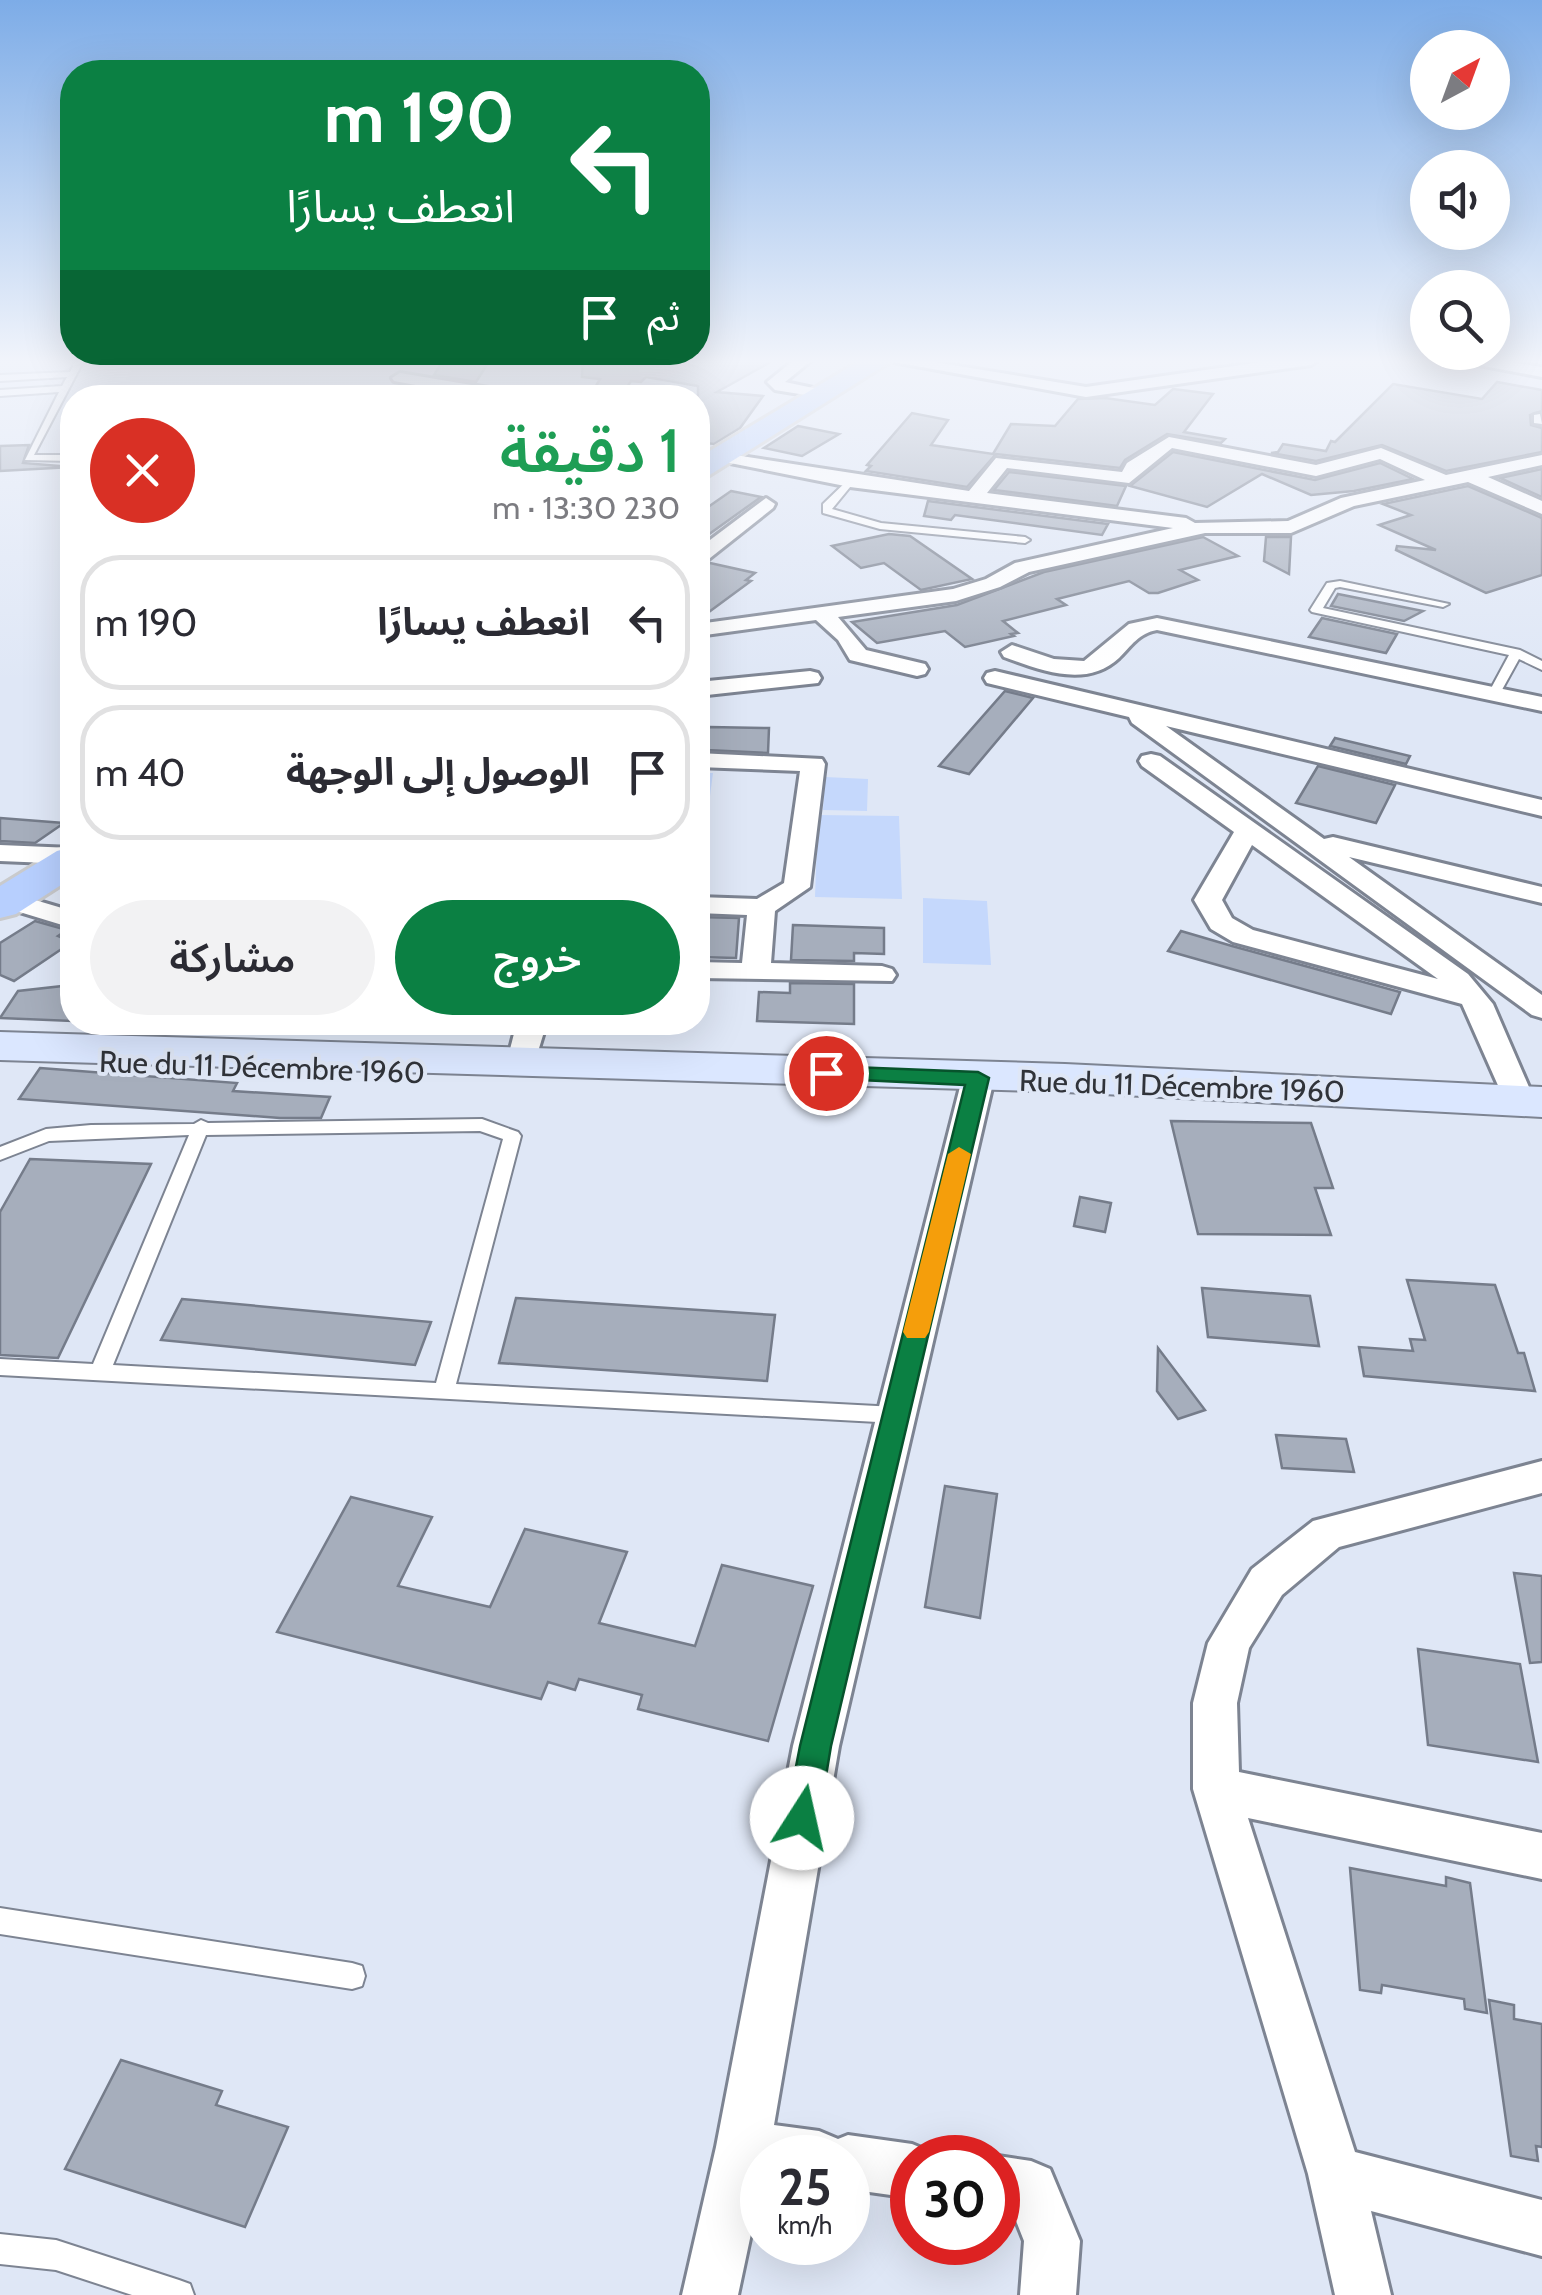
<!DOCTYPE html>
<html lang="ar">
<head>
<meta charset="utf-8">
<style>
	:root { --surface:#fff; --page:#f2f2f3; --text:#2b2b33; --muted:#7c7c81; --line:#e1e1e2; --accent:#0b8043 }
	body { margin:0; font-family:Cabin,"Noto Sans Arabic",sans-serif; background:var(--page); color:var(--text); direction:rtl; height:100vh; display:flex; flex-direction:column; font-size:38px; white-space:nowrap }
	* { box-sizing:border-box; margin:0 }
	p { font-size:32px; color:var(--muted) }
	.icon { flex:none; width:55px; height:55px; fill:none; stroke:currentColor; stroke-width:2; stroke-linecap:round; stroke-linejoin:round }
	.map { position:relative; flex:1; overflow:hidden; direction:ltr }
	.drawer { position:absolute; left:60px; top:385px; width:650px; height:650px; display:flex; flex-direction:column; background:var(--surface); border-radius:40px; box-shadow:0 10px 40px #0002; direction:rtl }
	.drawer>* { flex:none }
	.guide { position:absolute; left:60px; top:60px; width:650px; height:305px; border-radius:40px; box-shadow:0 10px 40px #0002; direction:rtl; background:#0b8043; color:#fff; overflow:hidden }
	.needle { width:65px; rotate:41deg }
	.fabs { position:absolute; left:1410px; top:30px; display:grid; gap:20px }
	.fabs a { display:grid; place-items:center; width:100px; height:100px; border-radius:50%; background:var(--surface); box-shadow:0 10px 40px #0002; font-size:50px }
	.speed { position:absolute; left:740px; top:2135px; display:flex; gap:20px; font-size:50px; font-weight:700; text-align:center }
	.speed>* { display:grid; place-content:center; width:130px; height:130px; border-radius:50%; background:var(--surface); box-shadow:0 10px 40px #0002; line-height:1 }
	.speed small { font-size:25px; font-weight:400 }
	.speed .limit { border:15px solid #d22; background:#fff; color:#111 }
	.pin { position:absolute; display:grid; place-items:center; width:85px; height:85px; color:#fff; margin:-42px; border:5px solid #fff; border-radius:50%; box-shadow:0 2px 10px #0007 }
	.me { position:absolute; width:110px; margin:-55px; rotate:10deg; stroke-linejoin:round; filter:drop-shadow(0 0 8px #0008) }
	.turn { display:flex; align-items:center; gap:35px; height:210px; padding:0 30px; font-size:45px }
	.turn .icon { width:130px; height:130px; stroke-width:2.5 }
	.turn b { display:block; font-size:70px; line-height:85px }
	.then { display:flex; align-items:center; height:95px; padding:0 30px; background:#0003; gap:20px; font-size:38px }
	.round { display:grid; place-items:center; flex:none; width:105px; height:105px; border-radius:52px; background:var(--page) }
	.summary { display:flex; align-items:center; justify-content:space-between; height:170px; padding:0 30px }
	h1 { font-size:60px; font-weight:600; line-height:75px; color:#1e9e55 }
	.primary-button { display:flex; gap:20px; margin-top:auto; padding:20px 30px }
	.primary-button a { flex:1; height:115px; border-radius:60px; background:var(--accent); color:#fff; font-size:40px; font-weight:600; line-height:115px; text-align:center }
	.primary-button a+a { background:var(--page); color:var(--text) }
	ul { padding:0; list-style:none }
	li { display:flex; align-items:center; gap:30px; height:135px; margin:0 20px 15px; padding:0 10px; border:5px solid var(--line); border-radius:40px }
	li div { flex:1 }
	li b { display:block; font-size:38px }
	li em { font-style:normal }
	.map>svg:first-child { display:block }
	.green { fill:#c5d8fc }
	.building { fill:#a6aebc; stroke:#757c8a; stroke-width:2.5 }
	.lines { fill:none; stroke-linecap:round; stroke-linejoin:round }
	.service-casing { stroke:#7d8492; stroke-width:4 }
	.minor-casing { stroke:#7d8492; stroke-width:6 }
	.secondary-casing { stroke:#7d8492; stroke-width:4 }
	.primary-casing { stroke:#c9cacc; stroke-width:6 }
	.service { fill:#fff; fill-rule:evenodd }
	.minor { fill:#fff; fill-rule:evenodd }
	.secondary { fill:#dbe7ff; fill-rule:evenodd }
	.primary { fill:#b7cffe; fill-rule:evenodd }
	.route { fill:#0b8043; stroke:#07532c; stroke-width:2.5 }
	.slow { fill:#f59e0b }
	.labels { text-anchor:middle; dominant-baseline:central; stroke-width:8; stroke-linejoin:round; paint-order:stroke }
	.street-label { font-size:30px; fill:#303339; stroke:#dfe7f6 }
</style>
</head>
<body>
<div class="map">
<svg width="1542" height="2295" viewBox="0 0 1542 2295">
	<rect width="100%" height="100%" fill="#dfe7f6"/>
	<g class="green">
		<path d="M698 773H713L699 879H698Z"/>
		<path d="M825 777 868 779 867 811 823 810Z"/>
		<path d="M818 815 899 816 902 899 815 897Z"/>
		<path d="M923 898 987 901 991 965 923 963Z"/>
	</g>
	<g class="building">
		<path d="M443 360H490L476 382 434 375Z"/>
		<path d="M583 360H774L717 392 763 396 740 428 714 444 698 442V386L646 377 641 382 631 381 620 398H589L600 379 582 377Z"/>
		<path d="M1497 382 1542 390V411L1530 415 1531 425 1542 428V452L1446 471 1382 445 1316 461 1271 453 1278 452 1283 444 1326 451 1331 441 1335 442 1393 384 1482 399Z"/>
		<path d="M1173 389 1213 394 1184 432 1225 439 1221 443 1167 434 1125 460 1120 468 996 454 967 487 866 471 871 466 867 465 912 413 948 420 931 445 993 454 1011 424 1055 426 1078 399 1105 398 1155 405Z"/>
		<path d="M798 426 839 434 802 456 764 448Z"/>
		<path d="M29 445 23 463 72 467 0 471V446Z"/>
		<path d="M1173 452 1315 480 1380 463 1413 479 1354 491 1311 495 1262 474 1207 507 1130 486Z"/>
		<path d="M1542 469V497L1500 478Z"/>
		<path d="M1009 472 1126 486 1117 506 994 490Z"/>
		<path d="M1468 486 1542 518V575L1486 593 1396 550 1397 546 1436 550 1379 525 1411 515 1383 504Z"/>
		<path d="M731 491 761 497 698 542V514Z"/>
		<path d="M928 501 1108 524 1102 535 955 515 951 520 924 516Z"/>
		<path d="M889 534 910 536 972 579 921 590 884 563 861 568 832 546Z"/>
		<path d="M1203 537 1238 556 1180 570 1198 580 1158 593H1149L1129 581 1057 599 1066 605 1003 621 1018 633 1011 634 1014 636 965 647 945 631 877 643 852 622 957 605 1044 572Z"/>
		<path d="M1266 537H1291L1289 574 1264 561Z"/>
		<path d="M710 563 755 573 746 580 751 581 698 620V567Z"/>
		<path d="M1338 594 1423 611 1404 621 1331 606Z"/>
		<path d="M1322 618 1397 634 1386 653 1309 637Z"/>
		<path d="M1005 691 1033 698 969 774 939 766Z"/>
		<path d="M709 727 769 728 768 753 706 750Z"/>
		<path d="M1335 738 1410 756 1406 764 1330 746Z"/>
		<path d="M1318 766 1395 785 1376 823 1296 803Z"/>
		<path d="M0 818 64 823 35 843 0 841Z"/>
		<path d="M698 917 739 918 736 958 698 957Z"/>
		<path d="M35 921 67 930 58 936 72 942 14 981 0 975V943Z"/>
		<path d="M793 925 884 928V954L854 953V961L791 960Z"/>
		<path d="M1181 931 1232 946 1400 992 1391 1014 1168 951Z"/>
		<path d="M790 983 854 984V1024L757 1021 759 992 790 993Z"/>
		<path d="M72 985V1021L0 1018 18 991Z"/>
		<path d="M40 1068 237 1083 233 1091 330 1097 321 1118H280L19 1099Z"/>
		<path d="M1171 1121 1311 1123 1333 1188H1315L1331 1235 1198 1234Z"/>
		<path d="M30 1159 151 1164 58 1358 0 1355V1212Z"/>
		<path d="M1080 1197 1111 1203 1105 1232 1074 1226Z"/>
		<path d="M1407 1280 1495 1285 1518 1353H1524L1535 1391 1364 1376 1359 1347 1413 1351 1410 1339 1425 1340Z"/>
		<path d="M1202 1288 1310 1296 1319 1346 1208 1337Z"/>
		<path d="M516 1298 775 1315 767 1381 499 1363Z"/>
		<path d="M182 1299 431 1322 415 1365 161 1340Z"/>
		<path d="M1158 1348 1205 1410 1178 1419 1157 1391Z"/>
		<path d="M1276 1435 1346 1439 1354 1472 1282 1468Z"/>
		<path d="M945 1486 997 1494 980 1618 925 1607Z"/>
		<path d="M351 1497 432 1517 398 1586 490 1607 525 1529 627 1552 599 1623 695 1646 722 1565 813 1586 768 1741 638 1709 642 1695 579 1679 575 1690 548 1682 541 1699 277 1632Z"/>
		<path d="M1514 1573 1542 1576V1662L1530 1663Z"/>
		<path d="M1418 1649 1520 1664 1538 1762 1428 1745Z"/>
		<path d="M1350 1868 1446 1886V1877L1470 1883 1487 2013 1465 2009 1464 1999 1382 1985 1381 1993 1360 1990Z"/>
		<path d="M1489 2000 1514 2005V2019L1542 2024V2147L1536 2146 1538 2161 1511 2156Z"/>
		<path d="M121 2060 222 2091 216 2105 288 2127 245 2227 65 2169Z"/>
	</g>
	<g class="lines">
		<defs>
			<g id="service">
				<path d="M76 360H84L34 455H72V461L25 460 59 392 0 396V390L62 386 67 377 0 381V375L70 372Z"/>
				<path d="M850 478 855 481 832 509 881 523 1025 537 1030 540 1025 543 880 529 823 513V504Z"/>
				<path d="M1340 581 1449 604 1443 607 1340 587 1335 588 1323 608 1520 650 1542 661V670L1519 659 1498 697H1490L1488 694 1509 655 1312 612 1310 610 1327 583Z"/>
				<path d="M482 1119 518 1132 521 1136 456 1384 896 1407 903 1409 906 1415 903 1421 896 1423 0 1375V1359L93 1364 189 1135 49 1141 0 1160V1147L46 1129 91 1125 194 1124 201 1120 208 1123ZM480 1131 503 1139 436 1383 113 1365 206 1135Z"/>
				<path d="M0 1908 352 1963 362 1966 365 1976 362 1986 352 1989 0 1934Z"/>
				<path d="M0 2234 56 2240 179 2280 190 2284 194 2295H132L56 2270 0 2264Z"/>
			</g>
			<g id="minor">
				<path d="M794 360H812L785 382 818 389V397L775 390 767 382Z"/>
				<path d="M883 360H922L1086 387 1275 360H1319L1311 365 1086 397Z"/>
				<path d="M1452 360H1495L1542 367V377Z"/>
				<path d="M400 373 519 393 527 398H487L394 381 392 378Z"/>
				<path d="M1540 414 1542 424 1534 423V415Z"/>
				<path d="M1169 437 1316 465 1381 448 1446 475 1542 455V465L1488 477 1542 501V514L1468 482 1354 506 1291 533H1205L1029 572 1000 587 956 601 838 617 866 650 925 664 928 669 925 674 917 676 850 660 838 640 816 620 698 636V624L953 589 986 579 1015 563 1173 528 850 487 715 460V452L969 491 996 458 1122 472 1127 463ZM1172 448 1316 476 1380 459 1425 480 1341 498 1288 521 1195 523 1186 518 987 493 1007 468 1129 483Z"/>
				<path d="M766 498 775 504 773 508 705 562 698 564V549Z"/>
				<path d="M1157 618 1542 697V711L1157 630C1139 633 1131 646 1119 658 1086 689 1040 670 1004 657L1001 652 1012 645 1054 659 1084 661 1129 624Z"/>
				<path d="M810 671 818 673 821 678 818 683 698 696V682Z"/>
				<path d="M995 671 1542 800V816L1166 726 1324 839 1333 837 1542 887V903L1349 857 1542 995V1018L1532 1015 1132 723 1129 717 987 683 984 678 987 673Z"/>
				<path d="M698 753 822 759 825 764 810 887 775 911 771 963 882 966 892 969 896 975 892 981 698 978V962L742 963 747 915 698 913V897L757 899 784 883 800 771 698 767Z"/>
				<path d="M1151 754 1160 756 1468 974 1493 1004 1535 1101 1530 1108H1508L1462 1004 1233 942 1211 929 1194 900 1234 832 1142 766 1139 761 1142 756ZM1252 845 1438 979 1253 930 1232 918 1222 900Z"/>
				<path d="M0 845 72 848V864L0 861Z"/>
				<path d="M8 892 72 911V928L0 906V894Z"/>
				<path d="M517 1022H547L533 1068H511L507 1061Z"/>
				<path d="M978 1069 989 1072 994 1079 839 1746 774 2125 819 2131 838 2139 848 2135 912 2144 931 2152 933 2158H912V2198L848 2189V2158H762V2182L738 2295H682L716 2147 793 1746 962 1079 967 1072Z"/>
				<path d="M1542 1461V1493L1339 1547 1282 1595 1249 1648 1237 1703 1239 1772 1542 1833V1879L1248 1818 1355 2152 1542 2200V2256L1371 2211 1391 2295H1335L1308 2174 1193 1789V1703L1208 1643 1252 1569 1313 1521Z"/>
				<path d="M998 2156 1031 2161 1050 2169 1080 2241 1076 2295H1020L1024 2241 1013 2213 998 2210V2158H994Z"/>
			</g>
			<path id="secondary" d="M0 1032 1065 1064 1542 1087V1117L1065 1092 0 1060Z"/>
			<g id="primary">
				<path d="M861 360H893L708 476 698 479V458Z"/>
				<path d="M72 847V878L16 914 0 918V886L57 851Z"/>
			</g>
		</defs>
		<use href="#service" class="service-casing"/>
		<use href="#minor" class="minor-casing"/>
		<use href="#secondary" class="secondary-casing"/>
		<use href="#primary" class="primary-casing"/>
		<use href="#service" class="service"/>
		<use href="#minor" class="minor"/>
		<use href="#secondary" class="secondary"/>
		<use href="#primary" class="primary"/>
	</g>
	<linearGradient id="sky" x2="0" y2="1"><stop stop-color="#7dace7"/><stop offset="0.53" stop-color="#f1f4fb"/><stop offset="1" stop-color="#f1f4fb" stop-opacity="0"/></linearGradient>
	<rect width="1542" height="682" fill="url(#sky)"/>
	<path class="route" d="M826 1066 978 1072 989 1078 831 1746 819 1818 814 1830 802 1834 791 1830 786 1818 800 1746 965 1085 818 1078 815 1073Z"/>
	<path class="slow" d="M959 1147 971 1154 929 1332 925 1338H907L903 1332 948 1154Z"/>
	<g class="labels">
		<g class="street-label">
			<text transform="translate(262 1067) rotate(2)">Rue du 11 Décembre 1960</text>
			<text transform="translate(1182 1086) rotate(2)">Rue du 11 Décembre 1960</text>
		</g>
	</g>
</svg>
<div class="fabs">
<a><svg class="needle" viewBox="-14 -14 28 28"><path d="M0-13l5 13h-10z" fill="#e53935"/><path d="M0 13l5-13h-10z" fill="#7c7c81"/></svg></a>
<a><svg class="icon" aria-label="sound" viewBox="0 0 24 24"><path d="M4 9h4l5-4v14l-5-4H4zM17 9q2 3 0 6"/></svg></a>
<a><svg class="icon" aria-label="search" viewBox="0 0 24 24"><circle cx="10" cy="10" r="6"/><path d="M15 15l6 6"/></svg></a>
</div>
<div class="speed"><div>25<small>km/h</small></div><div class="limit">30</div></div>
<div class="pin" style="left:826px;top:1073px;background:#d93025"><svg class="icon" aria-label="arrive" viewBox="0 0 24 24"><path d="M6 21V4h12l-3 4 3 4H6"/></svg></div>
<svg class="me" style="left:802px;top:1818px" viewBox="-20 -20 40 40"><circle r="19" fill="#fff"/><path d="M0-13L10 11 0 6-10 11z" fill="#0b8043"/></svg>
<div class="guide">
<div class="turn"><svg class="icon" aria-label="left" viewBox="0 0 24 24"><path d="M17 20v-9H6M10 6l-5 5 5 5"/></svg><div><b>190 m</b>انعطف يسارًا</div></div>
<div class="then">ثم<svg class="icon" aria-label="arrive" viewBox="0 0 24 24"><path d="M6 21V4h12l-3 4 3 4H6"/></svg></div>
</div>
<section class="drawer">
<div class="summary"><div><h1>1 دقيقة</h1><p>230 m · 13:30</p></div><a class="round" style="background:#d93025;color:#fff"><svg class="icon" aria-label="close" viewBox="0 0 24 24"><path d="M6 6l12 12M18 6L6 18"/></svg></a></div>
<ul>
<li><svg class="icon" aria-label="left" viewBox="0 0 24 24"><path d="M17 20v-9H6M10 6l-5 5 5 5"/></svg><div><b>انعطف يسارًا</b></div><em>190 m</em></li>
<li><svg class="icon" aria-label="arrive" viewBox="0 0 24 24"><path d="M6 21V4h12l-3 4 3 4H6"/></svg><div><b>الوصول إلى الوجهة</b></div><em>40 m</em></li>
</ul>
<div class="primary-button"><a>خروج</a><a>مشاركة</a></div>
</section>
</div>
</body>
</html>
